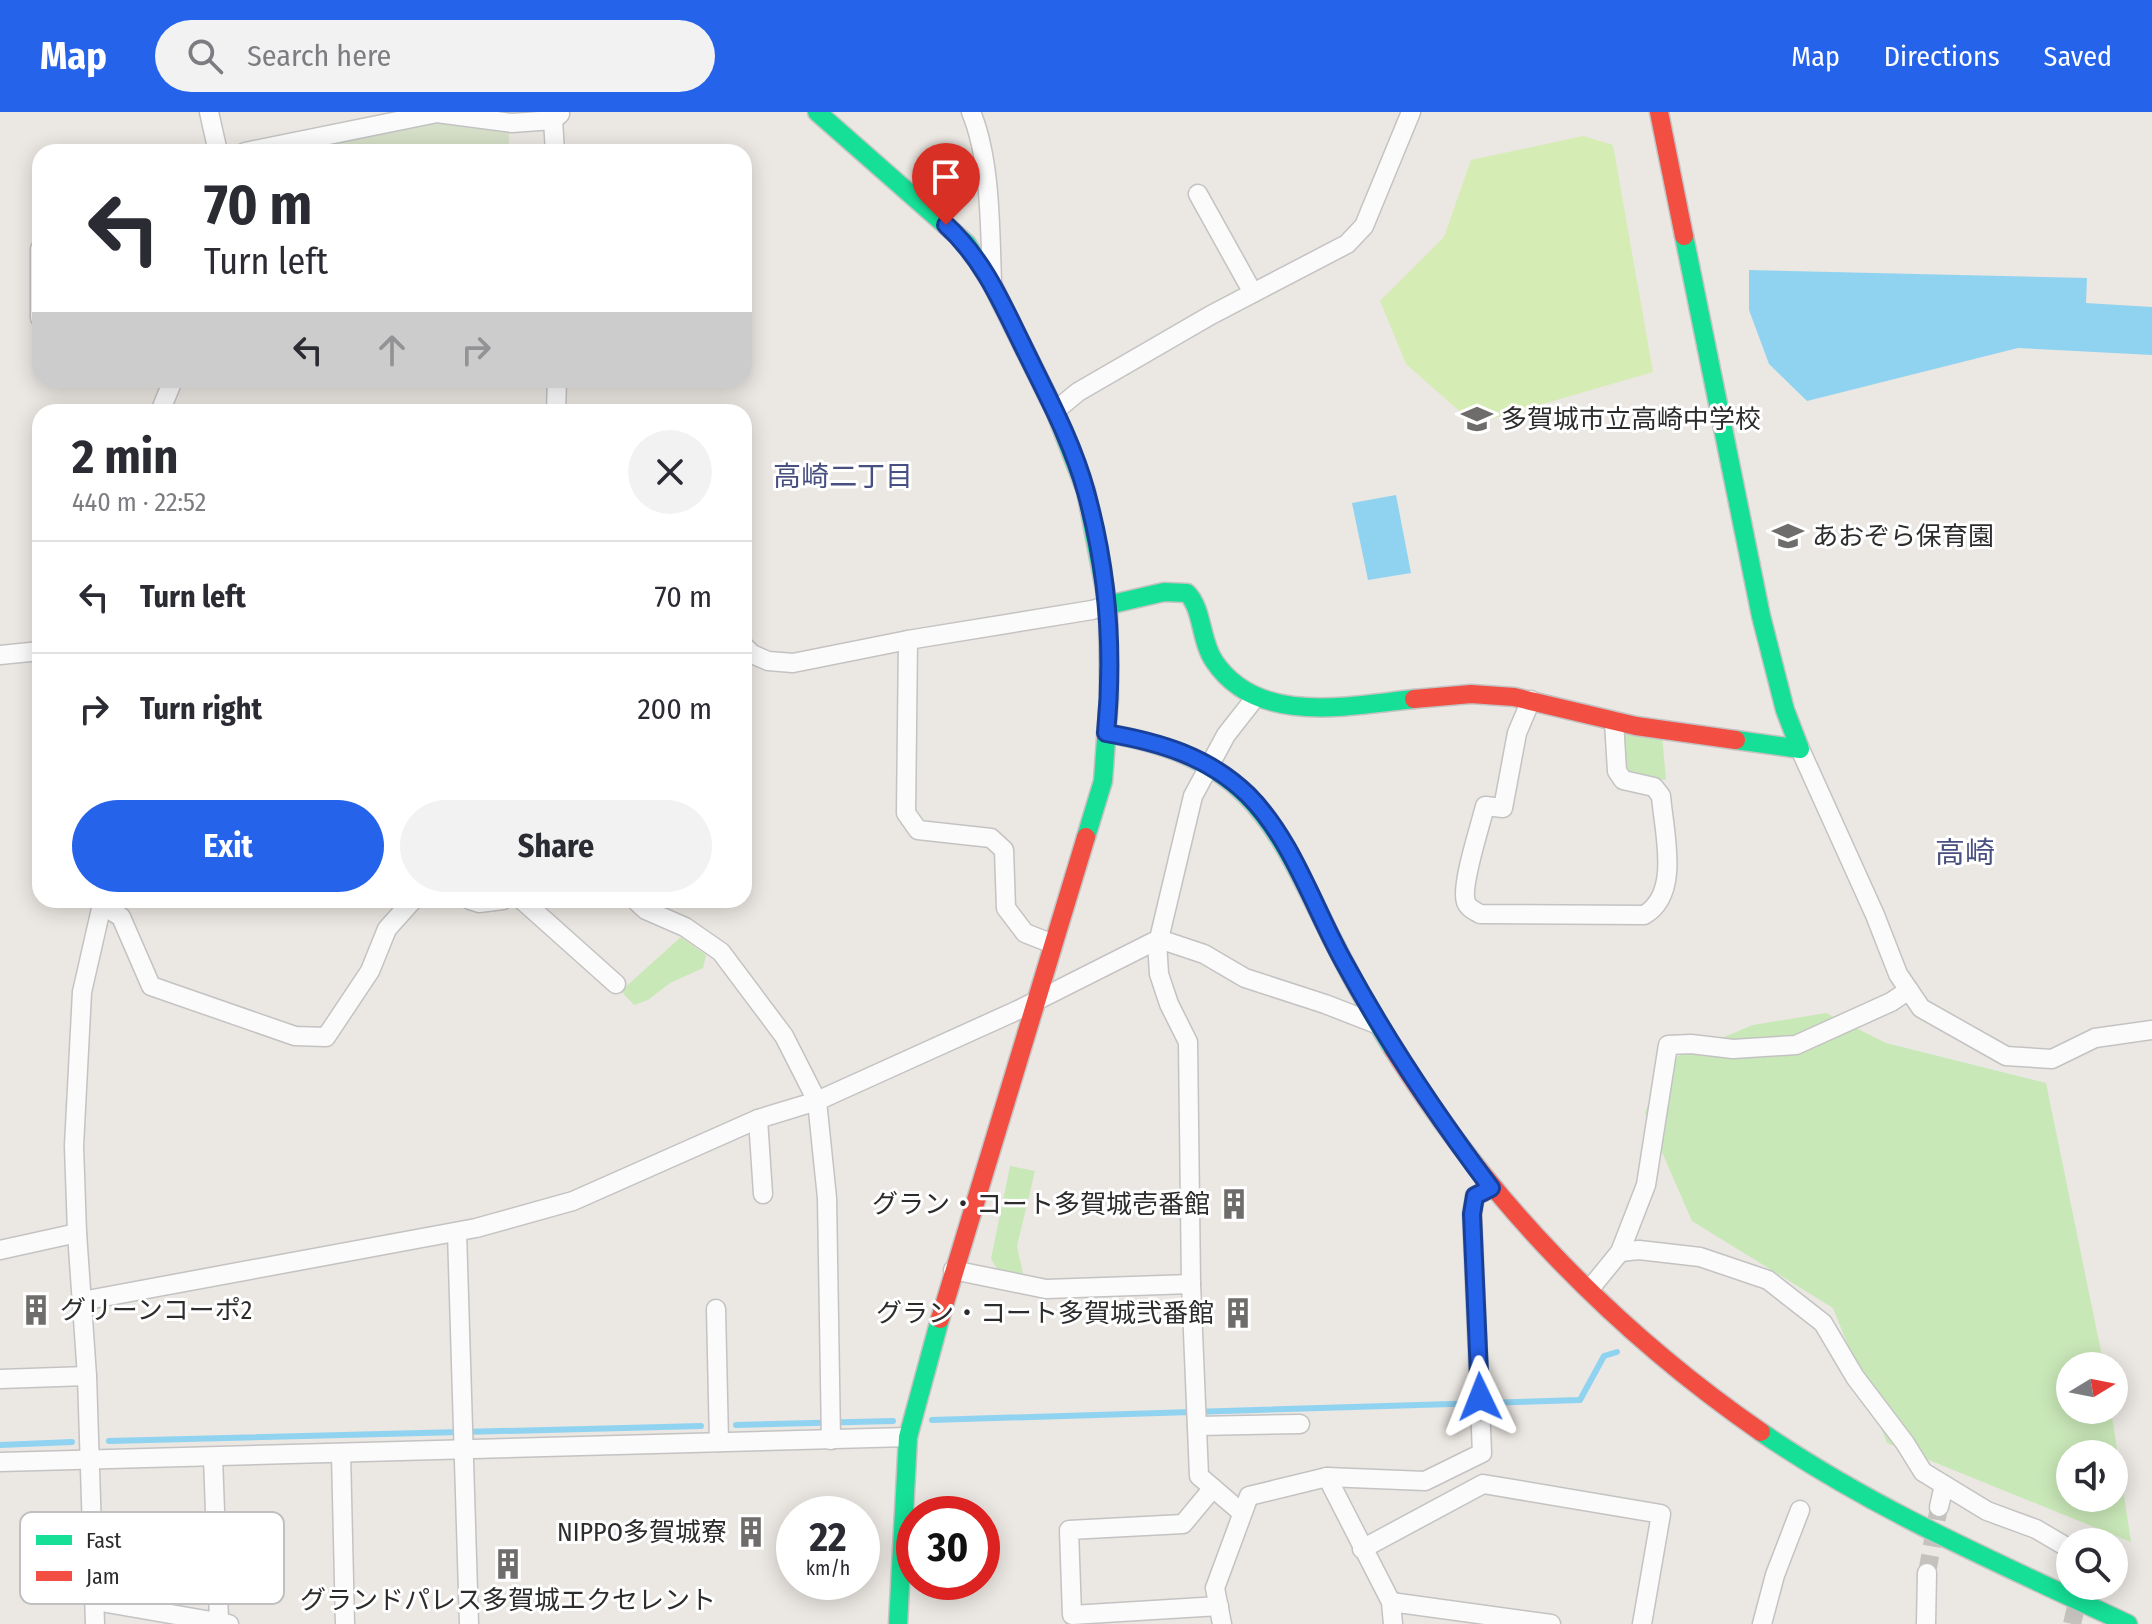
<!DOCTYPE html>
<html lang="en">
<head>
<meta charset="utf-8">
<style>
	:root { --surface:#fff; --page:#f2f2f3; --text:#2b2b33; --muted:#7c7c81; --line:#e1e1e2; --accent:#2563eb }
	body { margin:0; font-family:"Fira Sans Condensed","Noto Sans JP",sans-serif; background:var(--page); color:var(--text); height:100vh; display:flex; flex-direction:column; font-size:30px; white-space:nowrap }
	* { box-sizing:border-box; margin:0 }
	p { font-size:26px; color:var(--muted) }
	.icon { flex:none; width:44px; height:44px; fill:none; stroke:currentColor; stroke-width:2; stroke-linecap:round; stroke-linejoin:round }
	.map { position:relative; flex:1; overflow:hidden }
	.panel { position:absolute; left:32px; top:292px; width:720px; height:504px; display:flex; flex-direction:column; background:var(--surface); border-radius:24px; box-shadow:0 4px 20px #0003 }
	.panel>* { flex:none }
	.banner { position:absolute; left:32px; top:32px; width:720px; height:244px; border-radius:24px; box-shadow:0 4px 20px #0003; background:#fff; color:var(--text); overflow:hidden }
	.needle { width:52px; rotate:80deg }
	.fabs { position:absolute; left:2056px; top:1240px; display:grid; gap:16px }
	.fabs a { display:grid; place-items:center; width:72px; height:72px; border-radius:50%; background:var(--surface); box-shadow:0 4px 20px #0003; font-size:40px }
	.speed { position:absolute; left:776px; top:1384px; display:flex; gap:16px; font-size:40px; font-weight:700; text-align:center }
	.speed>* { display:grid; place-content:center; width:104px; height:104px; border-radius:50%; background:var(--surface); box-shadow:0 4px 20px #0003; line-height:1 }
	.speed small { font-size:20px; font-weight:400 }
	.speed .limit { border:12px solid #d22; background:#fff; color:#111 }
	.pin { position:absolute; display:grid; place-items:center; width:68px; height:68px; color:#fff; margin:-82px -34px; border-radius:50% 50% 50% 0; rotate:-45deg; box-shadow:0 0 8px #0007 }
	.pin .icon { rotate:45deg }
	.me { position:absolute; width:88px; margin:-44px; rotate:358deg; stroke-linejoin:round; filter:drop-shadow(0 0 6px #0008) }
	.turn { display:flex; align-items:center; gap:28px; height:168px; padding:0 40px; font-size:36px }
	.turn .icon { width:104px; height:104px; stroke-width:2.5 }
	.turn b { display:block; font-size:56px; line-height:68px }
	.lanes { display:flex; align-items:center; height:76px; padding:0 40px; background:#0003; justify-content:center; gap:40px; direction:ltr }
	.lanes .off { opacity:.35 }
	.round { display:grid; place-items:center; flex:none; width:84px; height:84px; border-radius:42px; background:var(--page) }
	.head { display:flex; align-items:center; justify-content:space-between; height:136px; padding:0 40px }
	h1 { font-size:48px; font-weight:700; line-height:60px }
	.action { display:flex; gap:16px; margin-top:auto; padding:16px 40px }
	.action a { flex:1; height:92px; border-radius:48px; background:var(--accent); color:#fff; font-size:32px; font-weight:700; line-height:92px; text-align:center }
	.action a+a { background:var(--page); color:var(--text) }
	ul { padding:0; list-style:none }
	li { display:flex; align-items:center; gap:24px; height:112px; padding:0 40px; border-top:2px solid var(--line) }
	li div { flex:1 }
	li b { display:block; font-size:30px }
	li em { font-style:normal }
	header { display:flex; align-items:center; gap:48px; box-sizing:border-box; height:112px; padding:0 40px; background:var(--accent); color:#fff }
	header strong { font-size:38px }
	nav { display:flex; gap:44px; margin-inline-start:auto; font-size:28px }
	.search { width:560px; height:72px; background:var(--page); display:flex; align-items:center; gap:20px; box-sizing:border-box; padding:0 28px; border-radius:44px; color:var(--muted); font-size:30px }
	.map>svg:first-child { display:block }
	.green { fill:#c9e8b8; fill-rule:evenodd }
	.cemetery { fill:#d6e0c8 }
	.pitch { fill:#d6ecb5 }
	.water { fill:#90d3f1 }
	.lines { fill:none; stroke-linecap:round; stroke-linejoin:round }
	.stream { stroke:#90d3f1; stroke-width:6 }
	.street-tunnel { stroke:#c5c2be; stroke-width:18; stroke-dasharray:18 9; stroke-linecap:butt }
	.street-casing { stroke:#c4c3c3; stroke-width:21 }
	.fast-casing { stroke:#c4c3c3; stroke-width:21 }
	.jam-casing { stroke:#c4c3c3; stroke-width:21 }
	.street { stroke:#fcfbfb; stroke-width:18 }
	.fast { stroke:#16e098; stroke-width:18 }
	.jam { stroke:#f24e42; stroke-width:18 }
	.route-casing { stroke:#184099; stroke-width:20 }
	.route { stroke:#2563eb; stroke-width:14 }
	.labels { text-anchor:middle; dominant-baseline:central; stroke-width:6; stroke-linejoin:round; paint-order:stroke }
	.poi-label { font-size:26px; fill:#2c2c2c; stroke:#fff; text-anchor:start }
	.neighbourhood-label { font-size:28px; fill:#485081; stroke:#fff }
	.quarter-label { font-size:30px; fill:#485081; stroke:#fff }
	.key { fill:#fff; stroke:#c0c0c0; stroke-width:2 }
	.key-label { font-size:22px; fill:#2c2c2c }
</style>
</head>
<body>
<header>
<strong>Map</strong>
<div class="search"><svg class="icon" aria-label="search" viewBox="0 0 24 24"><circle cx="10" cy="10" r="6"/><path d="M15 15l6 6"/></svg>Search here</div>
<nav><a>Map</a><a>Directions</a><a>Saved</a></nav>
</header>
<div class="map">
<svg width="2152" height="1512" viewBox="0 0 2152 1512">
	<rect width="100%" height="100%" fill="#ebe7e2"/>
	<g class="green">
		<path d="M1624 620 1662 623 1666 668 1630 664 1625 651Z"/>
		<path d="M681 825 706 843 703 856 670 871 648 888 634 893 621 879Z"/>
		<path d="M1826 901 1886 931 2046 971 2104 1254H2070V1298H2111L2131 1430 1887 1331 1833 1196 1692 1109 1645 1001 1664 950 1753 913ZM2070 1342H2114V1386H2070Z"/>
		<path d="M1010 1054 1035 1059 1017 1134 1023 1162 999 1160 991 1147Z"/>
	</g>
	<path class="cemetery" d="M439 6 509 18V40H297Z"/>
	<path class="pitch" d="M1583 24 1613 33 1653 260 1474 312 1406 252 1380 189 1444 125 1471 48Z"/>
	<g class="water">
		<path d="M1749 158 2087 166 2086 191 2152 195V243L2018 236 1807 289 1769 252 1749 198Z"/>
		<path d="M1396 383 1411 461 1368 468 1352 391Z"/>
	</g>
	<g class="lines">
		<g class="stream">
			<path d="M932 1308 1580 1288 1604 1244 1617 1240"/>
			<path d="M736 1313 893 1309"/>
			<path d="M109 1329 701 1314"/>
			<path d="M0 1333 72 1330"/>
		</g>
		<g class="street-tunnel">
			<path d="M1927 1461 1939 1395"/>
			<path d="M2072 1512 2081 1474"/>
		</g>
		<defs>
			<g id="street">
				<path d="M209 0 218 40"/>
				<path d="M971 0C991 48 990 117 992 170"/>
				<path d="M245 40 437 1 512 11 553 8"/>
				<path d="M555 40 553 8 560 2"/>
				<path d="M1198 82 1253 181"/>
				<path d="M40 137V206"/>
				<path d="M1055 299 1078 280 1211 203 1347 132 1364 114 1411 0"/>
				<path d="M160 300 173 268"/>
				<path d="M556 300 557 268"/>
				<path d="M908 528 906 701 918 718 991 726 1004 738 1006 796 1025 821 1053 832"/>
				<path d="M744 534 752 542 768 549 793 551 908 528 1092 498 1108 493"/>
				<path d="M0 543 40 539"/>
				<path d="M1531 588 1517 621 1503 696 1485 694C1481 712 1460 774 1466 790 1468 796 1475 799 1480 802L1644 803C1681 782 1664 721 1661 684L1654 675 1623 668 1617 659 1614 609"/>
				<path d="M1800 637 1875 803 1898 862 1921 896 2006 944 2052 947 2095 926 2152 918"/>
				<path d="M470 788 479 791 503 788"/>
				<path d="M522 788 616 872"/>
				<path d="M635 788 646 798 685 815 721 840 784 924 817 989 827 1086 831 1328"/>
				<path d="M102 793 121 805 151 874 295 924 326 925 370 859 387 817 413 788"/>
				<path d="M758 1007 763 1082"/>
				<path d="M457 1120 469 1512"/>
				<path d="M0 1138 77 1121"/>
				<path d="M1620 1140 1639 1138 1700 1145 1768 1168 1823 1211 1855 1265 1905 1331 1923 1360 1987 1399 2036 1417 2070 1437"/>
				<path d="M953 1158 1046 1177 1191 1172"/>
				<path d="M1589 1178 1620 1140 1646 1073 1668 933 1691 932 1733 937 1796 933 1891 890 1909 878"/>
				<path d="M82 1189 476 1116 573 1089 758 1007 817 989 1018 898 1159 827 1193 684 1226 623 1255 586"/>
				<path d="M716 1197 719 1330"/>
				<path d="M0 1267 87 1264"/>
				<path d="M1197 1314 1300 1312"/>
				<path d="M341 1341 345 1512"/>
				<path d="M213 1345 219 1508"/>
				<path d="M0 1350 908 1325"/>
				<path d="M1327 1365 1425 1369 1482 1341 1472 1102 1475 1084 1491 1076"/>
				<path d="M1213 1376 1183 1412 1069 1418 1072 1503 1219 1494"/>
				<path d="M1939 1395 1944 1373"/>
				<path d="M1241 1400 1199 1364 1191 1172 1188 930 1169 892 1159 862 1157 829 1159 827 1204 842 1245 866 1325 892 1379 913"/>
				<path d="M1362 1437 1483 1372 1661 1402 1642 1512"/>
				<path d="M95 1489 229 1512"/>
				<path d="M1391 1490 1551 1512"/>
				<path d="M95 1512 87 1264 77 1121 74 1034 82 880 103 788"/>
				<path d="M1222 1512 1215 1476 1249 1384 1327 1365 1391 1490 1393 1512"/>
				<path d="M1762 1512 1775 1463 1800 1398"/>
				<path d="M1926 1512 1927 1461"/>
			</g>
			<g id="fast">
				<path d="M817 0 967 132 992 172 1055 299 1086 379 1108 493 1109 586 1103 669 1086 725"/>
				<path d="M1684 124 1761 504 1785 598 1800 637 1736 628"/>
				<path d="M1108 493 1164 480 1187 481C1203 497 1200 528 1214 549 1257 614 1348 594 1414 587"/>
				<path d="M1106 621C1249 646 1272 705 1331 825 1350 863 1371 901 1393 937"/>
				<path d="M1761 1320C1876 1399 2003 1453 2128 1512"/>
				<path d="M898 1512 908 1325 940 1207"/>
			</g>
			<g id="jam">
				<path d="M1659 0 1684 124"/>
				<path d="M1414 587 1471 582 1514 585 1636 614 1736 628"/>
				<path d="M1393 937C1488 1088 1615 1219 1761 1320"/>
				<path d="M940 1207 1086 725"/>
			</g>
		</defs>
		<use href="#street" class="street-casing"/>
		<use href="#fast" class="fast-casing"/>
		<use href="#jam" class="jam-casing"/>
		<use href="#street" class="street"/>
		<use href="#fast" class="fast"/>
		<use href="#jam" class="jam"/>
	</g>
	<g class="lines">
		<defs>
			<path id="route" d="M946 113C982 146 1000 187 1021 230 1044 278 1072 328 1086 380 1108 459 1114 540 1106 621 1159 630 1208 644 1248 683 1293 728 1314 797 1345 852 1388 931 1437 1004 1491 1076L1475 1084 1472 1102 1480 1285"/>
		</defs>
		<use href="#route" class="route-casing"/>
		<use href="#route" class="route"/>
	</g>
	<defs>
		<symbol id="school-bare" viewBox="-9 -9 18 18"><path d="M0-5L7-2L0 1L-7-2ZM-4 1L0 2.5L4 1V4Q0 6-4 4Z" fill="#6f6d6c" stroke="#fff" stroke-width="2.5" paint-order="stroke"/></symbol>
		<symbol id="building-bare" viewBox="-9 -9 18 18"><path d="M-4-6H4V6H1V3H-1V6H-4ZM-2.5-4.3h1.7v1.8h-1.7ZM.8-4.3h1.7v1.8H.8ZM-2.5-1h1.7V.8h-1.7ZM.8-1h1.7V.8H.8Z" fill="#6f6d6c" stroke="#fff" stroke-width="2.5" paint-order="stroke"/></symbol>
	</defs>
	<g fill-rule="evenodd">
		<use href="#school-bare" x="1455" y="285" width="44" height="44"/>
		<use href="#school-bare" x="1766" y="402" width="44" height="44"/>
		<use href="#building-bare" x="1212" y="1070" width="44" height="44"/>
		<use href="#building-bare" x="14" y="1176" width="44" height="44"/>
		<use href="#building-bare" x="1216" y="1179" width="44" height="44"/>
		<use href="#building-bare" x="729" y="1398" width="44" height="44"/>
		<use href="#building-bare" x="486" y="1430" width="44" height="44"/>
	</g>
	<g class="labels">
		<g class="poi-label">
			<text x="1501" y="307">多賀城市立高崎中学校</text>
			<text x="1812" y="424">あおぞら保育園</text>
			<text x="1210" y="1092" text-anchor="end">グラン・コート多賀城壱番館</text>
			<text x="60" y="1198">グリーンコーポ2</text>
			<text x="1214" y="1201" text-anchor="end">グラン・コート多賀城弐番館</text>
			<text x="727" y="1420" text-anchor="end">NIPPO多賀城寮</text>
			<text x="508" y="1488" text-anchor="middle">グランドパレス多賀城エクセレント</text>
		</g>
		<g class="neighbourhood-label">
			<text x="843" y="364">高崎二丁目</text>
		</g>
		<g class="quarter-label">
			<text x="1965" y="741">高崎</text>
		</g>
	</g>
	<rect x="20" y="1400" width="264" height="92" rx="12" class="key"/>
	<rect x="36" y="1423" width="36" height="10" fill="#16e098"/>
	<rect x="36" y="1459" width="36" height="10" fill="#f24e42"/>
	<g class="key-label">
		<text x="86" y="1436">Fast</text>
		<text x="86" y="1472">Jam</text>
	</g>
</svg>
<div class="fabs">
<a><svg class="needle" viewBox="-14 -14 28 28"><path d="M0-13l5 13h-10z" fill="#e53935"/><path d="M0 13l5-13h-10z" fill="#7c7c81"/></svg></a>
<a><svg class="icon" aria-label="sound" viewBox="0 0 24 24"><path d="M4 9h4l5-4v14l-5-4H4zM17 9q2 3 0 6"/></svg></a>
<a><svg class="icon" aria-label="search" viewBox="0 0 24 24"><circle cx="10" cy="10" r="6"/><path d="M15 15l6 6"/></svg></a>
</div>
<div class="speed"><div>22<small>km/h</small></div><div class="limit">30</div></div>
<div class="pin" style="left:946px;top:113px;background:#d93025"><svg class="icon" aria-label="arrive" viewBox="0 0 24 24"><path d="M6 21V4h12l-3 4 3 4H6"/></svg></div>
<svg class="me" style="left:1480px;top:1285px" viewBox="-20 -20 40 40"><path d="M0-17L14 15 0 8-14 15z" fill="#2563eb" stroke="#fff" stroke-width="4"/></svg>
<div class="banner">
<div class="turn"><svg class="icon" aria-label="left" viewBox="0 0 24 24"><path d="M17 20v-9H6M10 6l-5 5 5 5"/></svg><div><b>70 m</b>Turn left</div></div>
<div class="lanes"><svg class="icon" aria-label="left" viewBox="0 0 24 24"><path d="M17 20v-9H6M10 6l-5 5 5 5"/></svg><svg class="icon off" aria-label="ahead" viewBox="0 0 24 24"><path d="M12 20V5M6 11l6-6 6 6"/></svg><svg class="icon off" aria-label="right" viewBox="0 0 24 24"><path d="M7 20v-9h11M14 6l5 5-5 5"/></svg></div>
</div>
<section class="panel">
<div class="head"><div><h1>2 min</h1><p>440 m · 22:52</p></div><a class="round"><svg class="icon" aria-label="close" viewBox="0 0 24 24"><path d="M6 6l12 12M18 6L6 18"/></svg></a></div>
<ul>
<li><svg class="icon" aria-label="left" viewBox="0 0 24 24"><path d="M17 20v-9H6M10 6l-5 5 5 5"/></svg><div><b>Turn left</b></div><em>70 m</em></li>
<li><svg class="icon" aria-label="right" viewBox="0 0 24 24"><path d="M7 20v-9h11M14 6l5 5-5 5"/></svg><div><b>Turn right</b></div><em>200 m</em></li>
</ul>
<div class="action"><a>Exit</a><a>Share</a></div>
</section>
</div>
</body>
</html>
